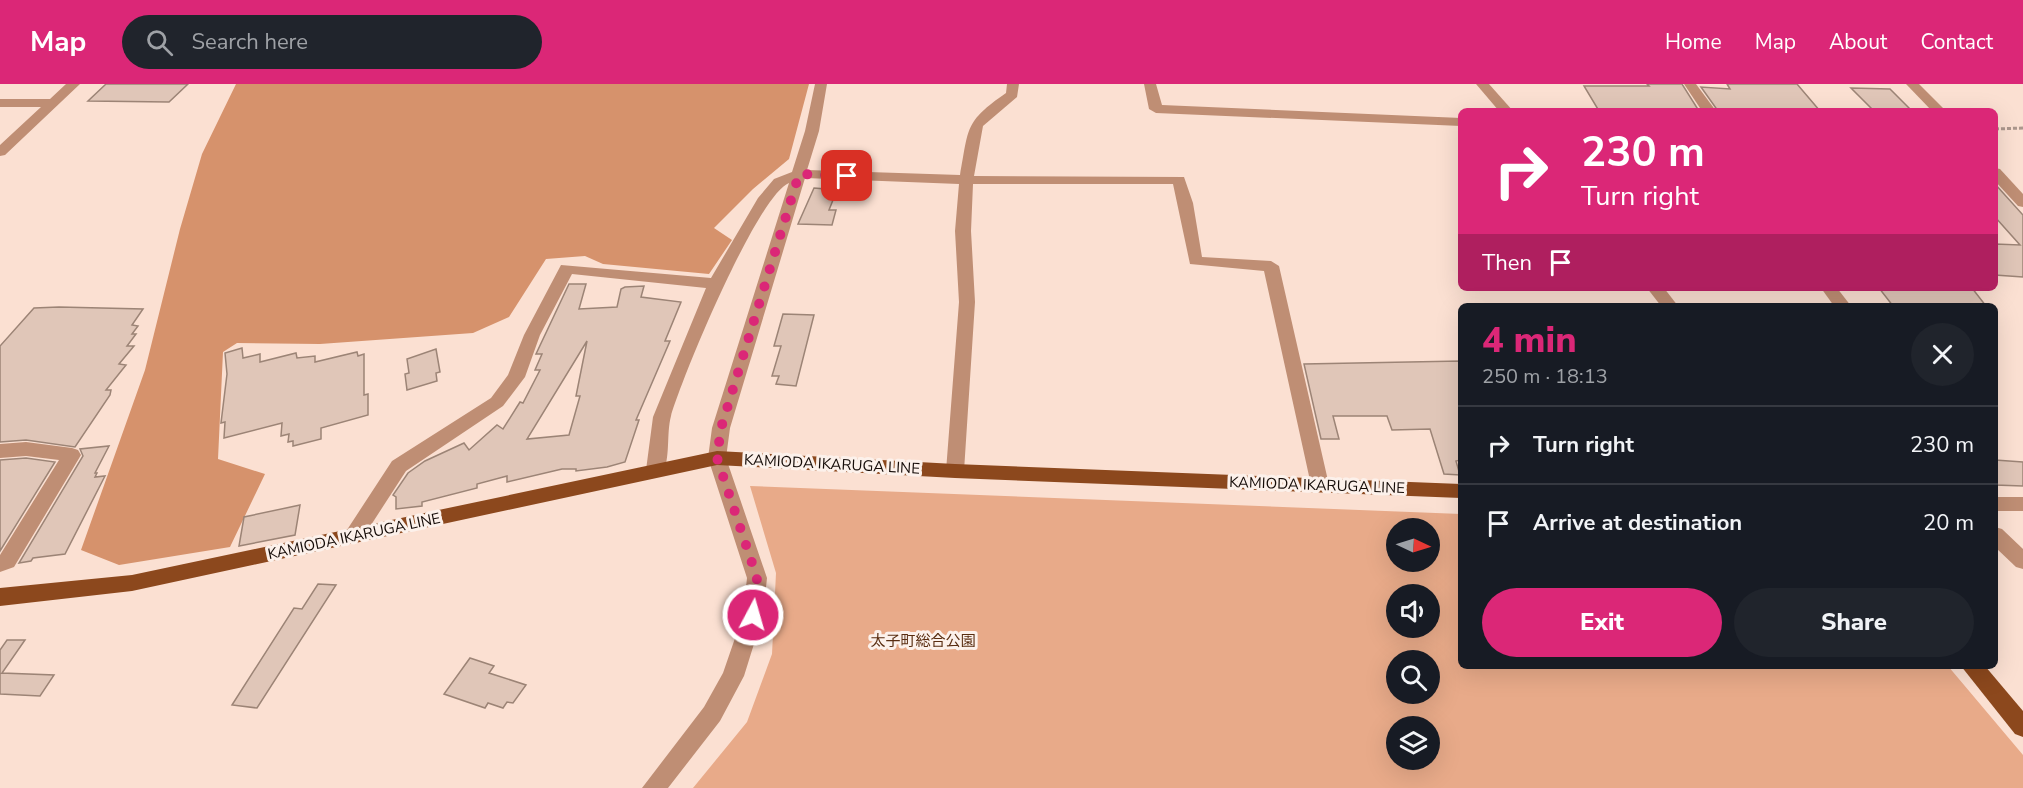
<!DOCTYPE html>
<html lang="en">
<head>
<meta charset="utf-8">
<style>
	:root { --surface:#171b24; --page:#20242c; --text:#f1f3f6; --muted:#9ea1a6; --line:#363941; --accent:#db2777 }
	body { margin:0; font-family:"Nunito Sans","Noto Sans JP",sans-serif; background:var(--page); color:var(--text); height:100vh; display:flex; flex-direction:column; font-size:22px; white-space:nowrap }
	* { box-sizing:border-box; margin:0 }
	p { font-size:20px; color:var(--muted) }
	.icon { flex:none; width:33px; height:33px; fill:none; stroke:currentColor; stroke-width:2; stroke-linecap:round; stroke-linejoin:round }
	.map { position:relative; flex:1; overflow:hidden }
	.sheet { position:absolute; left:1458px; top:219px; width:540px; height:366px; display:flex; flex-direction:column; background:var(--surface); border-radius:9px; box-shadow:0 6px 24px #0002 }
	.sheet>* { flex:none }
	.hud { position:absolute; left:1458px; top:24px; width:540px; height:183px; border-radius:9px; box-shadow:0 6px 24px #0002; background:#db2777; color:#fff; overflow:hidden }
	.needle { width:39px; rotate:94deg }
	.buttons { position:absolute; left:1386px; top:434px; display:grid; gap:12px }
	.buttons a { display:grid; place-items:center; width:54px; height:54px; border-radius:50%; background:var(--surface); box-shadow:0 6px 24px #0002; font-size:30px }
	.pin { position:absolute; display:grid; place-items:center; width:51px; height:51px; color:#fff; margin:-26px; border-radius:12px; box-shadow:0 3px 9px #0006 }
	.me { position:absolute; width:66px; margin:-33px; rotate:6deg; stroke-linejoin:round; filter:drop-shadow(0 0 4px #0008) }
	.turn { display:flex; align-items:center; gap:21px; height:126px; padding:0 24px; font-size:27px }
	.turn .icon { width:78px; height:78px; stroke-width:2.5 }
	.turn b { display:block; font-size:42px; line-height:51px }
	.then { display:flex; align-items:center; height:57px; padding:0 24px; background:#0003; gap:12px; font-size:22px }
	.round { display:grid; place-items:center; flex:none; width:63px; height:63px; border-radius:32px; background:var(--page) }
	.head { display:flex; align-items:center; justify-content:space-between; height:102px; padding:0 24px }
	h1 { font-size:36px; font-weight:800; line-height:45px; color:var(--accent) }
	.cta { display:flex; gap:12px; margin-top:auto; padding:12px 24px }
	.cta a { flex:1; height:69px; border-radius:36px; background:var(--accent); color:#fff; font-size:24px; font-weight:800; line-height:69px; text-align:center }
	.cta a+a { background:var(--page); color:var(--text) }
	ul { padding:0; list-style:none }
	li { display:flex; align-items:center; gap:18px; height:78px; padding:0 24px; border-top:2px solid var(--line) }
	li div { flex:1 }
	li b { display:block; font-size:22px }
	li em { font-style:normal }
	header { display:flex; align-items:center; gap:36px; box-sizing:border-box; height:84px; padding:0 30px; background:var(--accent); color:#fff }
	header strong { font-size:28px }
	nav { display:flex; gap:33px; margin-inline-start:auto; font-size:21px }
	.search { width:420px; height:54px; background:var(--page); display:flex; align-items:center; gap:15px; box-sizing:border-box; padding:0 21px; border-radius:33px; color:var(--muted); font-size:22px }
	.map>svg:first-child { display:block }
	.green { fill:#e8aa89; fill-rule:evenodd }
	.forest { fill:#d6926c }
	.building { fill:#e0c6b8; stroke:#9c8476; stroke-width:1.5; fill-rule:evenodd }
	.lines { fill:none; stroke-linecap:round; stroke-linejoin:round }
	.path { stroke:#ac978d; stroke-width:3; stroke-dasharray:4 2; stroke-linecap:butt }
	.minor { fill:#bf8e74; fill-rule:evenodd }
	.major { fill:#8c481d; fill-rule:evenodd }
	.route { stroke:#db2777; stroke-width:10; stroke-dasharray:0 18 }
	.labels { text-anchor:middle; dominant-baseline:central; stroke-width:6; stroke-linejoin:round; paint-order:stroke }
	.street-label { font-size:15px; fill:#140b07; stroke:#fcf1eb }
	.park-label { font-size:15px; fill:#592d11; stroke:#fcf1eb }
</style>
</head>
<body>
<header>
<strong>Map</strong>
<div class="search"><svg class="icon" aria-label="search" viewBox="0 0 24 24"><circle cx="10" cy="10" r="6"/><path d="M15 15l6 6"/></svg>Search here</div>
<nav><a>Home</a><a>Map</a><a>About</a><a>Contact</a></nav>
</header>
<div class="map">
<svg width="2023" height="704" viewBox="0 0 2023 704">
	<rect width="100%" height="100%" fill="#fbe0d2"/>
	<path class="green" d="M750 402 1461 430V582H1948L2023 671V704H693L747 638 772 570 776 489ZM1396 444H1430V477H1396ZM1396 510H1430V543H1396ZM1396 576H1430V609H1396ZM1396 642H1430V675H1396Z"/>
	<path class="forest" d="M236 0H809L789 75 753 105 714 144 732 156 709 190 603 180 585 172 546 175 509 233 473 249 320 260 237 259 223 268 218 375 265 390 230 463 119 481 81 466 145 286 180 145 202 70Z"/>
	<g class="building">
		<path d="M106 0H188L169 18 88 17Z"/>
		<path d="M1647 0H1682L1699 27H1599L1584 2H1649Z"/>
		<path d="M1727 0H1797L1820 27H1718L1701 3 1730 5Z"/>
		<path d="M1851 4 1890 5 1912 27H1874Z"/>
		<path d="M1995 100 2023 131V193L1995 191V160L2020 161 1995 133Z"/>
		<path d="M814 104 837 106 829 126H836L832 141 798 140Z"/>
		<path d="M569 200H586L579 225 617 223 621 205 625 203 644 202 641 213 681 218 665 257H670L636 336H639L625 378 607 383 576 387V385H562L507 398V392L477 400V404L422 418V422L396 425V413L393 411 408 389 425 377 464 359 469 366 497 341 503 345 520 318 523 319 540 286H535L542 270H536ZM587 257 576 312H580L569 351 527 355Z"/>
		<path d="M1879 204H1972L1986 222H1893Z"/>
		<path d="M59 223 143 225 132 241 138 242 132 250H136L127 262H134L119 280 126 281 106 306H111L110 311 75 363 26 356 0 358V262L34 224Z"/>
		<path d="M783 230 814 231 796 302 776 300 779 292H772L781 262H774Z"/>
		<path d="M242 264 243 274 260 270V278L296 269 297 274 315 272V278L357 268 358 272 364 270V311L368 310V331L321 344V355L293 362V357L288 358 289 350 281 352 282 339 224 354 225 338 221 339 227 290 225 269Z"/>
		<path d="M436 265 440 288 436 289 437 297 407 306 405 290 409 289 407 275Z"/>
		<path d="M1461 277V376L1456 377 1460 391 1444 390 1430 345 1392 346 1387 332H1333L1339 355H1321L1304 280Z"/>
		<path d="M109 362 95 389H97L95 393 105 392 65 470 33 474 31 477 19 479 83 372 80 365Z"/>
		<path d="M26 374 55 378 0 467V376Z"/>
		<path d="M1995 376 2023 378V402L1995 401Z"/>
		<path d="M300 421 295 451 239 462 244 433Z"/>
		<path d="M318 500 336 501 257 624 232 621 294 524 302 525Z"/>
		<path d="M7 556H25L2 589 54 591 40 612 0 610V566Z"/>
		<path d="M470 574 494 582 489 589 526 601 513 619 507 618 503 624 488 619 485 624 444 610Z"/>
	</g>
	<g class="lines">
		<path class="path" d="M1995 45 2023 44"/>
		<g class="minor">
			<path d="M66 0H80L5 71 0 72V61L41 23H0V15H50Z"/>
			<path d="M815 0H827L819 47 807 86 960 91C969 44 964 38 1006 9L1007 0H1019L1017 13 983 42 974 92 1184 93 1193 119 1202 173 1271 177 1279 182 1329 401 1327 406 1320 408 1313 406 1311 401 1264 187 1190 180 1173 100H973L971 147 975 218 964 387 962 392H948L946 387 959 218 955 147 959 100 805 94 730 344 726 374 767 494 763 531 744 592 720 637 668 704H642L704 623 723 589 743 531 747 494 708 374 712 344 789 99C757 112 682 293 671 332 666 351 671 374 662 391H648L646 386 653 333 706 204 572 190 540 251 525 293 503 322 406 387 360 458 353 460 346 458 343 452 392 377 491 314 508 291 524 251 561 181 711 194 758 114 774 95 792 88 805 47Z"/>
			<path d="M1144 0H1156L1162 21 1461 34V42L1156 29 1149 25Z"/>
			<path d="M1476 0H1489L1513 27H1499Z"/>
			<path d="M1684 0H1696L1716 27H1702Z"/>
			<path d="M1906 0H1919L1946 27H1932Z"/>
			<path d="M1995 84 2000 85 2023 110V123L2018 122 1995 97Z"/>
			<path d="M1647 204H1664L1678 222H1661Z"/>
			<path d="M1821 204H1837L1851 222H1834Z"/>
			<path d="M26 358 72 364 78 366 81 371 14 483 0 488V471L59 376 26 372 0 374V360Z"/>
			<rect x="1995" y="413" width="28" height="14"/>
			<path d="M1995 443 2002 445 2023 465V485L2016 483 1995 463Z"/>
		</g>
		<g class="major">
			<path d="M717 367 955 380 1461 400V414L955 394 717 381 132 507 0 522V504L132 491Z"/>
			<path d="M1961 582H1985L2023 627V653L2015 650Z"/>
		</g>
	</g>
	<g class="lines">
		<path class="route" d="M753 531 757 494 717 374 721 344 799 90 847 92"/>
	</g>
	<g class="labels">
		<g class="street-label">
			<text transform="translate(832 380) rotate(3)">KAMIODA IKARUGA LINE</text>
			<text transform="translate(1317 401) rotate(2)">KAMIODA IKARUGA LINE</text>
			<text transform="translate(354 452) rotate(-12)">KAMIODA IKARUGA LINE</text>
		</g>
		<g class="park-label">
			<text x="923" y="557">太子町総合公園</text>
		</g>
	</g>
</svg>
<div class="buttons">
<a><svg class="needle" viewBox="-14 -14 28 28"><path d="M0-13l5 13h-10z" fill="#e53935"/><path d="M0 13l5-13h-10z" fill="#9ea1a6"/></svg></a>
<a><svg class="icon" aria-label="sound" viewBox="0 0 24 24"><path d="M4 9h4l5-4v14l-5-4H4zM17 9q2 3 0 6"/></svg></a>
<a><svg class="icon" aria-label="search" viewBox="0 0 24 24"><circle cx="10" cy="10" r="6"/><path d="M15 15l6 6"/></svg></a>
<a><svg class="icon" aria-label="layers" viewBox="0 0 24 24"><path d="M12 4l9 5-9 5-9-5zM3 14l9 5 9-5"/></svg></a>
</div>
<div class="pin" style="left:847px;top:92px;background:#d93025"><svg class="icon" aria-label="arrive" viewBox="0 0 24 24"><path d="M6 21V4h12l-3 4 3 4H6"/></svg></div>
<svg class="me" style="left:753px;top:531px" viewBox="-20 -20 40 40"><circle r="17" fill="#db2777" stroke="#fff" stroke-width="3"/><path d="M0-11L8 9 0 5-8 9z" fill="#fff"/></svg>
<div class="hud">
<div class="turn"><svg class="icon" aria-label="right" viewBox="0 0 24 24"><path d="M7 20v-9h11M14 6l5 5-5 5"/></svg><div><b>230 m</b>Turn right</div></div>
<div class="then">Then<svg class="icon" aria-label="arrive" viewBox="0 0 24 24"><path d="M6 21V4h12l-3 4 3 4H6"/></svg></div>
</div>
<section class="sheet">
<div class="head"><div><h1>4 min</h1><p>250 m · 18:13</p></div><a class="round"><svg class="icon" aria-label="close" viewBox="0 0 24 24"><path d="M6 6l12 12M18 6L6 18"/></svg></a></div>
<ul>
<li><svg class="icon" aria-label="right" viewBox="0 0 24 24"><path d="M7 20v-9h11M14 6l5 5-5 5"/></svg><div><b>Turn right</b></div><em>230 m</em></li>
<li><svg class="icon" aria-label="arrive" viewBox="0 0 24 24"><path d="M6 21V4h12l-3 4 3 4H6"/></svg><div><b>Arrive at destination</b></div><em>20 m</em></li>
</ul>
<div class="cta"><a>Exit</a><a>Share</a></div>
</section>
</div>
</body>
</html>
